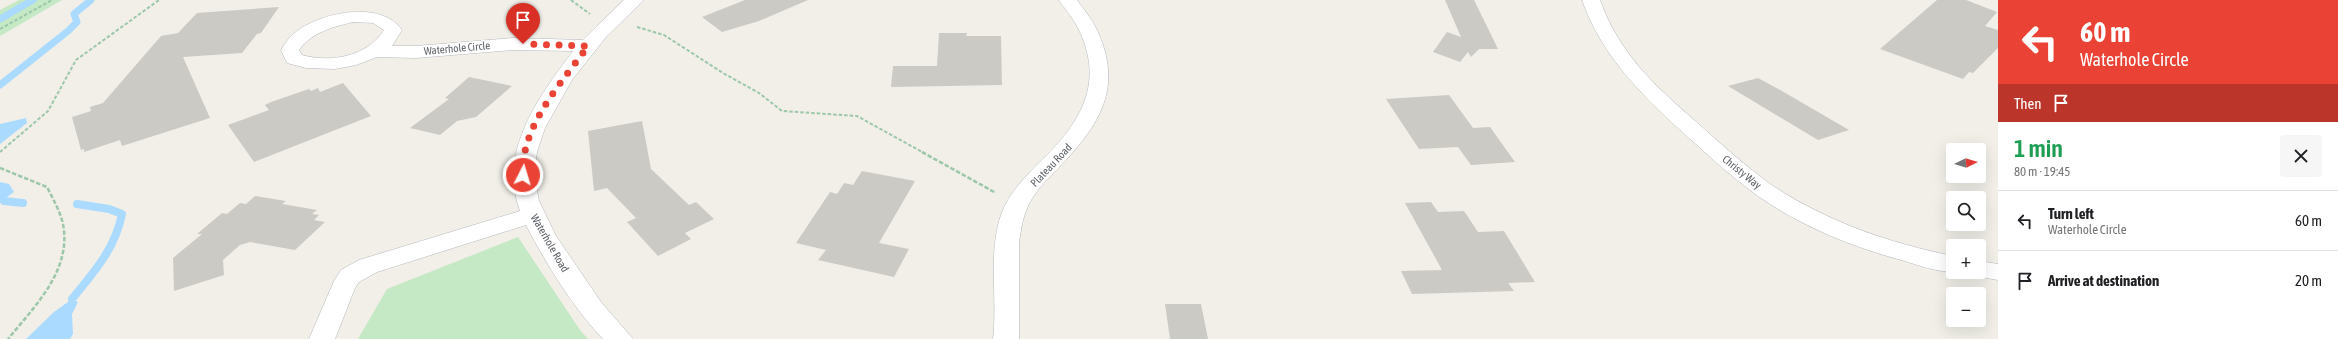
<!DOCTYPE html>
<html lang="en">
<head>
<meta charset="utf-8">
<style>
	:root { --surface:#fff; --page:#f6f6f6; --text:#202124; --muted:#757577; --line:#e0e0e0 }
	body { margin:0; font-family:"Asap Condensed",sans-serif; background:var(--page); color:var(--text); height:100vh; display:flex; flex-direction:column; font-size:15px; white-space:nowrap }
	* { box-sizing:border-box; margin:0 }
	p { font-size:13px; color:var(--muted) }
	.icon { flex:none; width:22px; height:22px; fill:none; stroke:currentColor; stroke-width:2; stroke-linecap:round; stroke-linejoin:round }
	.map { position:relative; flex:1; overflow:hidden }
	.panel { display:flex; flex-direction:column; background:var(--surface); width:340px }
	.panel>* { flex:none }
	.top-card { background:#ea4335; color:#fff; overflow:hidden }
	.needle { width:26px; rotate:85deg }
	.tools { position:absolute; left:1946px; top:143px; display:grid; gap:8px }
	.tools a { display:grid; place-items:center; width:40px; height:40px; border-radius:4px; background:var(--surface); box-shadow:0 4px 16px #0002; font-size:20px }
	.pin { position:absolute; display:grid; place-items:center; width:34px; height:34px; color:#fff; margin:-41px -17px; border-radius:50% 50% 50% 0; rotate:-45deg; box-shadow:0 0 4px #0007 }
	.pin .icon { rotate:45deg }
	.me { position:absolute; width:44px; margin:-22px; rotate:5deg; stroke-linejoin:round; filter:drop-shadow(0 0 3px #0008) }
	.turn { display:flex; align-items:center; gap:14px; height:84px; padding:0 16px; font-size:18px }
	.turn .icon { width:52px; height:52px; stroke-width:2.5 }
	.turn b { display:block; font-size:28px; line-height:34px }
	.then { display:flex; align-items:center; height:38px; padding:0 16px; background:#0003; gap:8px; font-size:15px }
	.round { display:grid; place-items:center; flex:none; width:42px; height:42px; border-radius:4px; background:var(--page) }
	.headline { display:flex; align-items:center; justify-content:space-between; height:68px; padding:0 16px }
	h1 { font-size:24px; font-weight:600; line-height:30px; color:#1e9e55 }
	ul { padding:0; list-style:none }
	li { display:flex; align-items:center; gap:12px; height:60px; padding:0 16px; border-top:1px solid var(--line) }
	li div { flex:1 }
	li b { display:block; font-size:15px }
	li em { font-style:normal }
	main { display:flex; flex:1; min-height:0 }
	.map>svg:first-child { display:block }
	.green { fill:#c5e8c5 }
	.water { fill:#aadaff }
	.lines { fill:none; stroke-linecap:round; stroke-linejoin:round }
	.stream-far1 { stroke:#aadaff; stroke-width:7 }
	.stream { stroke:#aadaff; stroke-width:8 }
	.building { fill:#cccac5 }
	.minor-casing { stroke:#b5b8bc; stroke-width:1 }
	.path-far1 { stroke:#9cc7a9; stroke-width:2; stroke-dasharray:3.5 2; stroke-linecap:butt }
	.path { stroke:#9cc7a9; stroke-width:2.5; stroke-dasharray:4.5 2; stroke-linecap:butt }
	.minor { fill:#fff; fill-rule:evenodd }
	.route { stroke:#ea4335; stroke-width:7; stroke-dasharray:0 12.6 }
	.labels { text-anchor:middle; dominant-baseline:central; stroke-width:3; stroke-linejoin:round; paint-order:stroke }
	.street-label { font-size:11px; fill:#5f6368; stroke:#fff }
</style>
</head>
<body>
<main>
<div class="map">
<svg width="1998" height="339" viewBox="0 0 1998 339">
	<rect width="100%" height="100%" fill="#f1efe8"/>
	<g class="green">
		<path d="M19 0H62L0 36V10Z"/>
		<path d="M518 237 580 330 588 339H358L387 289Z"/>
	</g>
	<g class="water">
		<path d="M26 118 27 123 0 144V124Z"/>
		<path d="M0 182 9 184 14 192 0 202Z"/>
		<path d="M72 299 78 302 72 314 73 334 70 339H26L54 312Z"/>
	</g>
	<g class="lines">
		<g class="stream-far1">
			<path d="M0 19 33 0"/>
			<path d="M0 85 68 31 77 22 74 14 91 0"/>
		</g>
		<g class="stream">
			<path d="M4 201 23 203"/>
			<path d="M72 299C94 272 115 249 122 214L109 209 77 204"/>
		</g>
	</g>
	<g class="building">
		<path d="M745 0H808L759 21 722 32 702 17Z"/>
		<path d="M1445 0H1474L1498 49H1479L1471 57 1468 52 1460 62 1433 52 1447 32 1461 37Z"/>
		<path d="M1937 0H1966L1997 12 1985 26 1998 30V48L1973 73 1969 72 1963 79 1880 49Z"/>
		<path d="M279 7 261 33 257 34 242 53 183 57 210 118 122 146 120 140 84 152V149L81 150 72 117 91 111 90 107 103 103 161 36 178 33 197 13Z"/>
		<path d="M939 33H967L966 36H1001L1002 85 891 87 893 66H937Z"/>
		<path d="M469 77 512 86 476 117 457 121 440 135 410 128 449 99 445 98Z"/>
		<path d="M1758 78 1782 91 1849 130 1818 140 1728 86Z"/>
		<path d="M343 83 371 116 254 162 228 125 269 110 265 105 271 102 309 89 311 91 318 88 320 92Z"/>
		<path d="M1449 95 1473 128 1490 127 1515 162 1471 165 1458 147 1419 149 1386 99Z"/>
		<path d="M642 121 651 169 689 205 696 202 714 219 685 233 691 239 658 256 627 222 636 218 607 188 594 191 588 131Z"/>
		<path d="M862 171 915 181 879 243 909 249 894 277 818 260 826 250 796 243 830 192 837 194 844 183 853 185Z"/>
		<path d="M255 196 286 201 282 204 317 210 312 214 319 215 314 220 325 222 295 250 250 242 240 245 223 260 224 275 174 291 173 258 202 234H197L222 213 227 214 240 203 246 204Z"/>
		<path d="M1431 202 1438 212 1464 211 1478 232 1504 231 1535 282 1508 283 1514 291 1412 294 1401 271 1442 270 1405 203Z"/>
		<path d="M1165 304H1201L1208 339H1170Z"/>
	</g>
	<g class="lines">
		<defs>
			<g id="minor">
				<path d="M624 0H644L606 37 572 80 545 128 537 152 534 174 539 201 556 236 601 302 633 339H603C574 309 545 262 526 225L377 272 359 282 355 288 335 339H309L334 281 341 270 359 260 520 211C498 151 538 98 573 51L513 50 416 58 377 57 356 65 335 69 306 68 287 63 281 50C285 43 290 36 297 31 323 12 381 0 402 30L392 46H416L513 38 583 40ZM353 22 373 23 384 30C367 57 330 63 302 55L299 50C312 32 333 27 353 22Z"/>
				<path d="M1059 0H1077C1084 10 1092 19 1097 30 1122 84 1103 120 1065 161 1053 174 1039 186 1030 202 1023 215 1021 229 1019 243V339H993C998 297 987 253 1002 212 1011 189 1031 171 1049 153 1085 116 1103 78 1078 28 1073 18 1065 9 1059 0Z"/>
				<path d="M1582 0H1600C1619 53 1653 84 1694 120 1720 143 1745 166 1773 186 1828 222 1889 243 1953 256L1954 272C1937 272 1918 265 1901 260 1850 246 1801 226 1758 196 1730 176 1705 152 1679 129 1638 91 1601 54 1582 0Z"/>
				<path d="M1979 261 1998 264V280L1970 275 1969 272H1979Z"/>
			</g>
		</defs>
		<use href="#minor" class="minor-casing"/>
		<g class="path-far1">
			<path d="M571 0 590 14"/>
			<path d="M637 27 664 35 723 73 759 93 782 111 857 116 924 153"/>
			<path d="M0 29 52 0"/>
			<path d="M0 152 48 111 76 60 159 0"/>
		</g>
		<g class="path">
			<path d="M922 152 996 193"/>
			<path d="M0 168 47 187C53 199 60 211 63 224 72 270 35 306 8 339"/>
		</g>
		<use href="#minor" class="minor"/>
	</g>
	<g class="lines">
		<path class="route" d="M523 175C524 168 523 159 525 151 534 112 565 78 588 46L523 44"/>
	</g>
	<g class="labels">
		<g class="street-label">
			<text transform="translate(457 48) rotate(-5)">Waterhole Circle</text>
			<text transform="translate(1051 165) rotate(-47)">Plateau Road</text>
			<text transform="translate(1742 172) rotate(39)">Christy Way</text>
			<text transform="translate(550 243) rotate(60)">Waterhole Road</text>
		</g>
	</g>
</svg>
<div class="tools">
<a><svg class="needle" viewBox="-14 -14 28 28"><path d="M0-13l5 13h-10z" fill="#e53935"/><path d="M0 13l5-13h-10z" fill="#757577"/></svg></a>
<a><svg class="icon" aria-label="search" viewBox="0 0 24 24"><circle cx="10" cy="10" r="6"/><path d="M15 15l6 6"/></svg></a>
<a>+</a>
<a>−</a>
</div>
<div class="pin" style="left:523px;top:44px;background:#d93025"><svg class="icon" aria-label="arrive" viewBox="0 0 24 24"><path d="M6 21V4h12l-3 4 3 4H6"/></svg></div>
<svg class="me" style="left:523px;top:175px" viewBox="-20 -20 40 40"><circle r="17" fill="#ea4335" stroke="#fff" stroke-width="3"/><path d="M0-11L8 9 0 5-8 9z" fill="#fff"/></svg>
</div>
<section class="panel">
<div class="top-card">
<div class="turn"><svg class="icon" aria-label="left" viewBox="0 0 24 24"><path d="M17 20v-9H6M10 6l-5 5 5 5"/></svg><div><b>60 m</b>Waterhole Circle</div></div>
<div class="then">Then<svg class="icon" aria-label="arrive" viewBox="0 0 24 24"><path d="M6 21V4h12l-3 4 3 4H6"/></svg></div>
</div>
<div class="headline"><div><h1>1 min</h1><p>80 m · 19:45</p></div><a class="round"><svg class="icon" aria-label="close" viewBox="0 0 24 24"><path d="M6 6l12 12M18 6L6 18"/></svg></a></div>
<ul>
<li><svg class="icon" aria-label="left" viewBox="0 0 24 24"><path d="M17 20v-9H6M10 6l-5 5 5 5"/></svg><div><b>Turn left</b><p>Waterhole Circle</p></div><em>60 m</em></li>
<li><svg class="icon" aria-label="arrive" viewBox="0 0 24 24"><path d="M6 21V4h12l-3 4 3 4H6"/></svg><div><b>Arrive at destination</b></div><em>20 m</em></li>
</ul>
</section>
</main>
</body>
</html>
